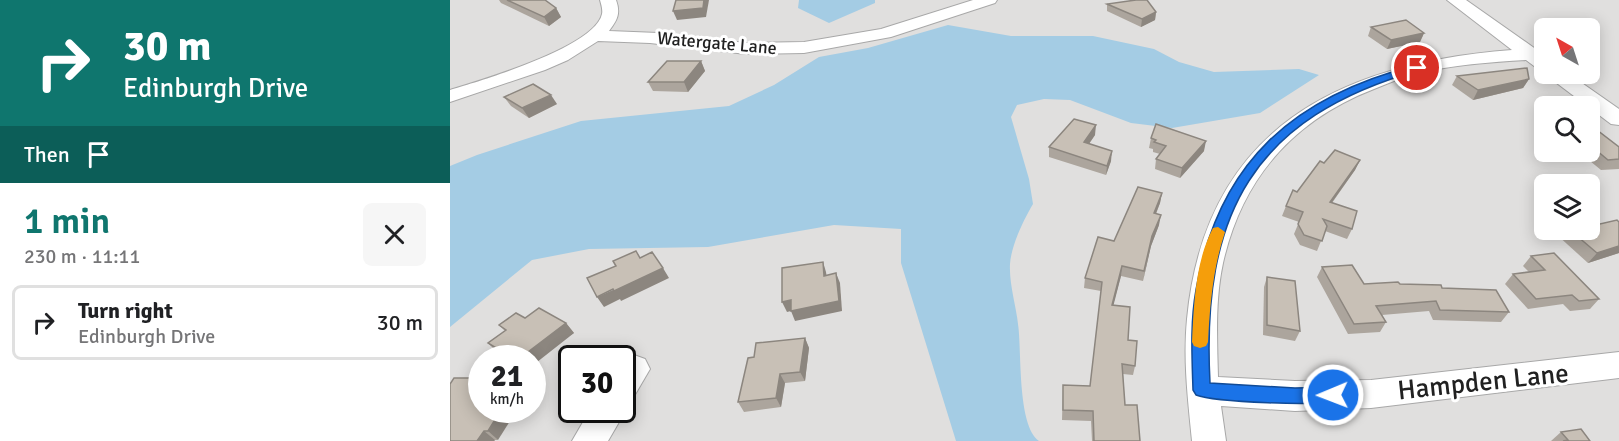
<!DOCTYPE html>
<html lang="en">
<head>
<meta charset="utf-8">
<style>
	:root { --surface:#fff; --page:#f6f6f6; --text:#202124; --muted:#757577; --line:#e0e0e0; --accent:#0f766e }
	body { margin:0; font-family:Signika,sans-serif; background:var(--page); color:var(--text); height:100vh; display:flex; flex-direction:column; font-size:22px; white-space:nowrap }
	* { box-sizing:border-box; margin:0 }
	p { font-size:20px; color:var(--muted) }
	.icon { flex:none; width:33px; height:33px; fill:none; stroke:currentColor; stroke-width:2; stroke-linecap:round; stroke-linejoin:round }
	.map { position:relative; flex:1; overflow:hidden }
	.drawer { display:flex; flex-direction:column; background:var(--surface); width:450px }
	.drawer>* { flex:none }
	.hud { background:#0f766e; color:#fff; overflow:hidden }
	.needle { width:39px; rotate:321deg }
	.fabs { position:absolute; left:1084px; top:18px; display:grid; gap:12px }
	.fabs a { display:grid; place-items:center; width:66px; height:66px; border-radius:9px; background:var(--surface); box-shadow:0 3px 15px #0003; font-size:30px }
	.speed { position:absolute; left:18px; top:345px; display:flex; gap:12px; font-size:30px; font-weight:700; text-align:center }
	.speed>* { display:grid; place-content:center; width:78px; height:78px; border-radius:50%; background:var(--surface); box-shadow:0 3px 15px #0003; line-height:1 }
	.speed small { font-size:15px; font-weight:400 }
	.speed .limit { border:3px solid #111; border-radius:9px; background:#fff; color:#111 }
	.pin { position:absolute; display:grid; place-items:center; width:51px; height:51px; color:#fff; margin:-26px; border:3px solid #fff; border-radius:50%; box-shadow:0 2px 6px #0007 }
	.me { position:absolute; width:66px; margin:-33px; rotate:269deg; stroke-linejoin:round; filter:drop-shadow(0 0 4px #0008) }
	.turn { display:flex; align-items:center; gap:21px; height:126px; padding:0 24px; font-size:27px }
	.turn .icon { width:78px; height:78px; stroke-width:2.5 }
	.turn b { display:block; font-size:42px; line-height:51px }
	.then { display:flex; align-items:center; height:57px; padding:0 24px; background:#0003; gap:12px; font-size:22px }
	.round { display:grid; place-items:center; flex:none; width:63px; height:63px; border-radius:9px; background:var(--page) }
	.summary { display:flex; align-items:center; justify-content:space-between; height:102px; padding:0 24px }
	h1 { font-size:36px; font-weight:600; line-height:45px; color:var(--accent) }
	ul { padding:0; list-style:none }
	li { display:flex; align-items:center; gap:18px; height:75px; margin:0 12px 9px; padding:0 12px; border:3px solid var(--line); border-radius:9px }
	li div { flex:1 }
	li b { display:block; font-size:22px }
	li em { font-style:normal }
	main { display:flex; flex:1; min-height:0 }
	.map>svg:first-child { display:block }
	.residential { fill:#e0dfde; fill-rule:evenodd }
	.water { fill:#a4cce4 }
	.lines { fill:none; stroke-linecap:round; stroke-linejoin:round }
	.minor-casing { stroke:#a8a8a8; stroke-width:2 }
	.minor { fill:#fff; fill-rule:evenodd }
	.wall { fill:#aca59d }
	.shaded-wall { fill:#8c867f }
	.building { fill:#c8c0b6; stroke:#8c867f; stroke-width:1.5 }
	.route { fill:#1a73e8; stroke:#114b97; stroke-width:1.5 }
	.slow { fill:#f59e0b }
	.labels { text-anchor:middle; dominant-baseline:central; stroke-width:6; stroke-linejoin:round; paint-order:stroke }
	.far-street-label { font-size:18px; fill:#212121; stroke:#fff }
	.near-street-label { font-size:27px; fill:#212121; stroke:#fff }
</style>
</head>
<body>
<main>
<section class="drawer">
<div class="hud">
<div class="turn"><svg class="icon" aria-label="right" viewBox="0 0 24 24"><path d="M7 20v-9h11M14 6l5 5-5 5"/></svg><div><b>30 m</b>Edinburgh Drive</div></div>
<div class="then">Then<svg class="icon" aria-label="arrive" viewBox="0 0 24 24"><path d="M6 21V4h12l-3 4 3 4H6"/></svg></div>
</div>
<div class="summary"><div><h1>1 min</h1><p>230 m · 11:11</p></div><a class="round"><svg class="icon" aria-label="close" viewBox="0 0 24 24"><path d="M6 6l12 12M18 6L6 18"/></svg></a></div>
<ul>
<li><svg class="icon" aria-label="right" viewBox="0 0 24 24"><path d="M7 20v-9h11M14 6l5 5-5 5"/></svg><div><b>Turn right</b><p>Edinburgh Drive</p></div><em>30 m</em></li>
</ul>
</section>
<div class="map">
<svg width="1169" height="441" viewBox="0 0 1169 441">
	<rect width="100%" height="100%" fill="#f2f0e7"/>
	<path class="residential" d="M0 0H349L425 3V0H1169V441H0ZM1095 28H1140V74H1095ZM1095 106H1140V152H1095ZM1095 184H1140V230H1095ZM32 358H82V410H32ZM122 358H172V410H122Z"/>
	<g class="water">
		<path d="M349 0H425V3L379 23 348 8Z"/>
		<path d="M498 25 561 36H643L704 49 729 62 764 72 849 69 869 75 810 113 722 128 681 123 620 100 594 99 567 105 561 117 579 179 583 204C574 219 561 246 560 264 559 284 566 305 568 324 572 351 567 425 589 441H506L451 263V229L384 225 258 247 139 249 82 260 0 327V166L27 155 131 121 279 106 324 85 369 57 418 48Z"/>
	</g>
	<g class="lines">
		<defs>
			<g id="minor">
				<path d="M150 0H166C171 14 167 20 159 31L208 33 296 43 354 42 431 29 523 0H547L545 3 441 37 354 53 296 54 200 43 148 41 118 60 95 70 0 102V90C30 81 145 47 152 14 153 9 151 4 150 0Z"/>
				<path d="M997 0H1016L1087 50 1095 56V71L1088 69 1076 60C1040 62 1003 65 967 73 953 77 939 83 924 89 844 120 792 178 773 263 765 300 767 339 768 377L845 381 921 380 1169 352V378L921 408 845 411 771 406 776 441H742C738 400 733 360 737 319 755 129 889 63 1062 50Z"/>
				<path d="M1098 74H1119L1169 109V125L1161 124 1100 78Z"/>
				<path d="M184 355 195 359 200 369 183 398 172 402V360Z"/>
				<path d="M172 403 176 410 158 441H122L140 410H172Z"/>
			</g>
		</defs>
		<use href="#minor" class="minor-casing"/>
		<use href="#minor" class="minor"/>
	</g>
	<g class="wall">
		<path d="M49 0H95L106 8 111 17 99 26 51 3Z"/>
		<path d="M657 4 706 12 705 20 691 27 657 11Z"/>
		<path d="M921 27 974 33 970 42 937 49 918 36Z"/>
		<path d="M251 61 255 71 238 92 203 91 198 82Z"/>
		<path d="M1007 76 1079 79 1073 88 1023 100 1002 85Z"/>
		<path d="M54 97 107 104 79 118 61 106Z"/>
		<path d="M1140 127 1169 147V169L1151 170 1129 152H1140Z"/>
		<path d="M645 135 639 144 661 161 656 175 599 157V147Z"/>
		<path d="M701 138 754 151 730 178 705 169 706 159 710 154 703 152V149L699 148Z"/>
		<path d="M910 160 905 170 882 203 902 229 897 239 875 231 867 251 850 245 844 234 849 222 832 216 836 206 847 192Z"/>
		<path d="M712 193 710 203 706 214 709 225 701 246 693 281 671 276 663 305 678 340 685 366 683 375 673 374 675 405 690 441H642L641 421 612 420 613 385 640 386 651 291 634 288 635 278 664 241Z"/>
		<path d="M1109 230H1140L1169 253 1138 263 1106 234Z"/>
		<path d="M1081 256 1149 299 1140 309 1120 311 1113 304 1078 309 1055 284 1063 274 1079 272 1073 266Z"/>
		<path d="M872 267 914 284H950L992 288 1059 312 1051 322 983 320 979 311 932 315 936 322 930 332 898 334 867 277Z"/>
		<path d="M817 277 850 331 845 341 813 335 814 287Z"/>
		<path d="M75 318 116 323 124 333 82 358H56L48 353 38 343 55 331 49 325Z"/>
		<path d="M355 338 359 348 355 381 335 383 331 407 294 412 288 402 304 357Z"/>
		<path d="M0 384 48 440H45L44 441H0Z"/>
		<path d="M1111 432 1140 441H1101Z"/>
	</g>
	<g class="shaded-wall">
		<path d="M254 0H259L256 17 227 20 223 11Z"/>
		<path d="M106 8 111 17 99 26 94 17Z"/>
		<path d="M706 12 705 20 691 27 692 19Z"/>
		<path d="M974 33 970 42 937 49 941 40Z"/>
		<path d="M251 61 255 71 238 92 234 82Z"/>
		<path d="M1079 79 1073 88 1023 100 1028 90Z"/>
		<path d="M101 95 107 104 79 118 72 108Z"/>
		<path d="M646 125 645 135 633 152 634 142Z"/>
		<path d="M756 141 754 151 730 178 732 168Z"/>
		<path d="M662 151 661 161 656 175 657 166Z"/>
		<path d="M910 160 905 170 875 212 880 202Z"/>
		<path d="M712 193 710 203 702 223 704 213Z"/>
		<path d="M711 215 709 225 701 246 693 281 702 236Z"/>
		<path d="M1169 246V253L1138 263 1147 253Z"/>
		<path d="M373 262 376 272 378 286 374 276Z"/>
		<path d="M672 266 671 276 661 315 662 305Z"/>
		<path d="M213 268 219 278 171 301 170 299 154 307 147 297Z"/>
		<path d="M386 273 390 283 392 311 345 321 341 311Z"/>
		<path d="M341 300 345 310 337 312 332 302Z"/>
		<path d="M116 323 124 333 82 366V358H70Z"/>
		<path d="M355 338 359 348 355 381 350 372Z"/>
		<path d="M330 374 335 383 331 407 326 398Z"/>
		<path d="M51 410H67L48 440 38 431Z"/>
		<path d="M34 431 45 440 44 441H27Z"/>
	</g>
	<g class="building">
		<path d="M57 0H95L106 8 94 17Z"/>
		<path d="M226 0H254L253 8 223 11Z"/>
		<path d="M686 0H697L706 12 692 19 657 4Z"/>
		<path d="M956 20 974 33 941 40 921 27Z"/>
		<path d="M217 61H251L234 82H198Z"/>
		<path d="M1077 68 1079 79 1028 90 1007 76Z"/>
		<path d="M83 84 101 95 72 108 54 97Z"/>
		<path d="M624 119 646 125 634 142 662 151 657 166 599 147Z"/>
		<path d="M706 124 756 141 732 168 706 159 716 146 704 142 706 140 701 138Z"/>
		<path d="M1140 127H1143L1169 147V159L1158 160 1140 145Z"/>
		<path d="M885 150 910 160 880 202 907 211 902 229 873 219 877 226 872 241 854 235 848 224 853 212 836 206 843 190 847 192 870 161 874 163Z"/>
		<path d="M688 187 712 193 704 213 711 215 702 236 694 271 672 266 662 305 680 307 678 340 687 341 685 366 672 364 675 405H687L690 441H644L643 411 613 410V385L640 386 652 282 635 278 648 237 664 241Z"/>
		<path d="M1140 218H1142L1150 224 1167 220 1169 222V246L1147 253 1120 230H1140Z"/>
		<path d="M186 251 190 258 202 252 213 268 164 291 163 289 147 297 137 278 166 266 163 261Z"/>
		<path d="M1104 253 1149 299 1129 301 1122 295 1086 299 1063 274 1095 270 1081 256Z"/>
		<path d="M373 262 374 276 386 273 389 301 341 311V300L332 302V268Z"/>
		<path d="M902 265 914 284 948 282 950 284 991 285 992 288 1046 290 1059 312 990 310 986 301 926 306 936 322 904 324 872 267Z"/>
		<path d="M817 277 845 281 850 331 817 325Z"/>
		<path d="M89 308 116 323 70 358H62L38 343 56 330 49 325 66 313 75 318Z"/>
		<path d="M355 338 350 372 330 374 326 398 288 402 298 358 304 357 306 343Z"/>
		<path d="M4 378H32V410H51L38 431H34L27 441H0V384Z"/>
		<path d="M1131 429 1140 441H1113L1118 440 1111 432Z"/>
	</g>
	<path class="route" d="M967 65 970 66V70C803 117 751 214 760 383L845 388 883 387 889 389 891 395 889 400C872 407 764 402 746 395L743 390C742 357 740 323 746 290 768 162 844 96 967 65Z"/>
	<path class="slow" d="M768 227 775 232C763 268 760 304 758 342L756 346 750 348 744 346 742 342C744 304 745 262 763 228Z"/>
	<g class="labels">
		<g class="far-street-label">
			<text transform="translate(267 43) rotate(5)">Watergate Lane</text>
		</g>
		<g class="near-street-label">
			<text transform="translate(1033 382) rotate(-6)">Hampden Lane</text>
		</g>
	</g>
</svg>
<div class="fabs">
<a><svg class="needle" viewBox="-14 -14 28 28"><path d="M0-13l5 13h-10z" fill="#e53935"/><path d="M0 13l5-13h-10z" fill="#757577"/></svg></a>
<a><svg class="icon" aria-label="search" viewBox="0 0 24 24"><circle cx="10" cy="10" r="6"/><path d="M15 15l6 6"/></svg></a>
<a><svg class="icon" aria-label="layers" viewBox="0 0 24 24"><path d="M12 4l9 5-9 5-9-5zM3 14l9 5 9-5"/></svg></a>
</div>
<div class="speed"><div>21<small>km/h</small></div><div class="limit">30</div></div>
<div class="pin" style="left:967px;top:68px;background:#d93025"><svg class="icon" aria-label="arrive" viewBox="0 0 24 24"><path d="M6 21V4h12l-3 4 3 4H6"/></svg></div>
<svg class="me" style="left:883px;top:395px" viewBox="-20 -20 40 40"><circle r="17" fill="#1a73e8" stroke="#fff" stroke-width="3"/><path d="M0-11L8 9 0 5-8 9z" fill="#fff"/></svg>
</div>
</main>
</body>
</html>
